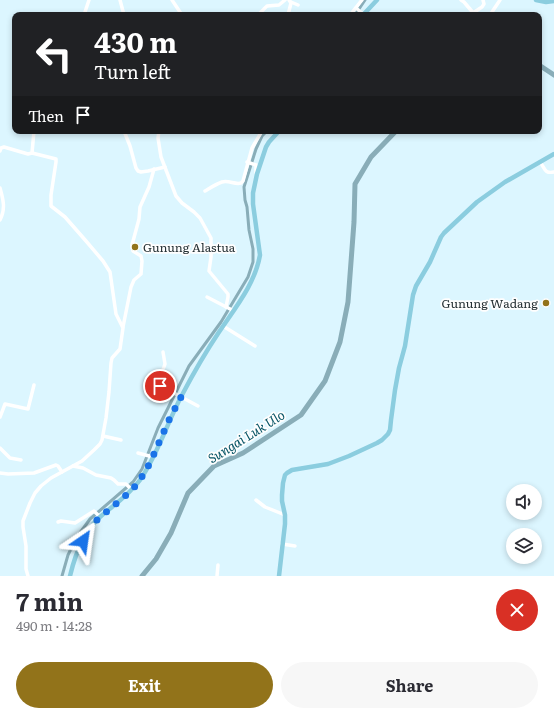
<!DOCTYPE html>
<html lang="en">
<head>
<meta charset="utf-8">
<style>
	:root { --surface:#fff; --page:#f7f7f7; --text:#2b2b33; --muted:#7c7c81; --accent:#92731a }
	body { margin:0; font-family:Literata,serif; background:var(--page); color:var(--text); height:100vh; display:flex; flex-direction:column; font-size:15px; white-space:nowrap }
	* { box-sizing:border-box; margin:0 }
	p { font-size:13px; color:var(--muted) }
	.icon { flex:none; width:22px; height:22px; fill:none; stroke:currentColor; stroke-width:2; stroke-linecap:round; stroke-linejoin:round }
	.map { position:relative; height:576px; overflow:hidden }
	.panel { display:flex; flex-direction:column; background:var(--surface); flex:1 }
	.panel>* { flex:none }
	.top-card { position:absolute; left:12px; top:12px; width:530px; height:122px; border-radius:8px; box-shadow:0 2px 6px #0003; background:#202124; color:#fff; overflow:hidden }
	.fabs { position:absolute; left:506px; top:484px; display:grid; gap:8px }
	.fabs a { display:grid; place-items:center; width:36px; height:36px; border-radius:50%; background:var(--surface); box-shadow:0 2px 6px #0003; font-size:20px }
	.pin { position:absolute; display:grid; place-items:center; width:34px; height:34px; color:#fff; margin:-17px; border:2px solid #fff; border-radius:50%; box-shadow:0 1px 4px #0007 }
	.me { position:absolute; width:44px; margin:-22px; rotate:32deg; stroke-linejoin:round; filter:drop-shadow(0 0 3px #0008) }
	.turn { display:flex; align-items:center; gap:14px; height:84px; padding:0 16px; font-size:18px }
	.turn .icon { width:52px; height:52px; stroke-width:2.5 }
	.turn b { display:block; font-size:28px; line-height:34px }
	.then { display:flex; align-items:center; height:38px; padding:0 16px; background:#0003; gap:8px; font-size:15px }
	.round { display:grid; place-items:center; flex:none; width:42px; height:42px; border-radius:21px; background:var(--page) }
	.summary { display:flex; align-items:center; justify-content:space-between; height:68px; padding:0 16px }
	h1 { font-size:24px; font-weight:700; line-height:30px }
	.cta { display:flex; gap:8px; margin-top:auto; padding:8px 16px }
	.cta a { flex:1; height:46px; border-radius:24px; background:var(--accent); color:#fff; font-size:16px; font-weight:700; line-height:46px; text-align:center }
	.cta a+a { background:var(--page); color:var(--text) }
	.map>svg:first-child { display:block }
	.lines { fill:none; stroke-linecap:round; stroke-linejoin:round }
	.canal { stroke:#89adb8; stroke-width:3 }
	.river { stroke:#89adb8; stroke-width:5 }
	.minor { stroke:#fff; stroke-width:3.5 }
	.major { stroke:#8bcddf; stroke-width:4.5 }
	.route { stroke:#1a73e8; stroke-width:7; stroke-dasharray:0 12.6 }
	.poi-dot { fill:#92731a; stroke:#fefefe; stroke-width:1.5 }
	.labels { text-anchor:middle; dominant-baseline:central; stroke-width:3.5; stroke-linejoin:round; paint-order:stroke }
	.poi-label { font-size:12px; fill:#243034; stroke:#fefefe; text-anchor:start }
	.water-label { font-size:13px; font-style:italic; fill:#065465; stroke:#fefefe }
</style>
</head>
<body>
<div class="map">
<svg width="554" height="576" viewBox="0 0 554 576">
	<rect width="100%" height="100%" fill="#dcf6ff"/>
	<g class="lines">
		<g class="canal">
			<path d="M355 15 365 0"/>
			<path d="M62 576 68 555 77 537 90 519 133 482 142 469 158 428 189 366 221 322 248 277 253 262V249L249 230 247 207 245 200 244 187 256 149 262 136 267 131"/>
		</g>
		<g class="river">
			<path d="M539 65 554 75"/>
			<path d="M142 576 156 559 171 533 188 493 214 466 243 453 301 415 325 381 340 342 348 302 354 222 355 184 371 157 396 131"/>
		</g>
		<g class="minor">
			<path d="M120 0 124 15"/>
			<path d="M172 0 182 15"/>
			<path d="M461 0 464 2 475 15"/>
			<path d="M291 2 298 5"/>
			<path d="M356 8 363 14"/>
			<path d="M473 13 482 7 484 4 483 0"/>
			<path d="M84 15 89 0"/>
			<path d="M258 15 267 6 279 5 285 0"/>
			<path d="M288 15 291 3 289 0"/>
			<path d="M350 15 362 0"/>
			<path d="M490 15 500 0"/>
			<path d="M124 131 130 146 136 168 138 171 141 172 148 171 165 167"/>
			<path d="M159 131 158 138 161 157 176 196 182 203 194 212 200 218 211 238V257L209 271 228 294V297L226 307"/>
			<path d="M0 151 1 148 4 147 28 154 32 153 56 159V162L51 195V206L65 217 86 241 103 261 110 272 116 314 123 328 120 349 112 358 111 363 109 392 106 418 102 440 100 444 94 450 82 461 51 478 41 486 35 493 30 503 23 521V527L26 546V569L28 576"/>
			<path d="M32 153 34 131"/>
			<path d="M247 162 256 165V173"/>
			<path d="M540 162C545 168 544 174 554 172"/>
			<path d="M0 188C3 199 6 208 0 220"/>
			<path d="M205 191C210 188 216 184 222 182 229 180 235 185 241 183L243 181 252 148 262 131"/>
			<path d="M207 297 234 311"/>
			<path d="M223 326 255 346"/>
			<path d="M123 327 131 287 134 280 141 274 142 261 141 256 133 251 132 245 139 219 140 207 149 187 154 169"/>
			<path d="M163 352 165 364 158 383 159 385 198 406"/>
			<path d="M0 417 5 404 28 409 34 385"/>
			<path d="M103 436 121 440"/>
			<path d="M0 448 10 458 21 460"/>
			<path d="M138 453 153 457"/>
			<path d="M73 466 83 468 96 475 111 478 114 480 118 484H126L132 490"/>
			<path d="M0 473 8 474 34 473 56 465 58 466 62 472"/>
			<path d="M256 500 265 507 285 515"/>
			<path d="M58 522 61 521 75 523 94 511 100 517"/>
			<path d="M282 544 295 546"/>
			<path d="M217 576 218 565"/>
		</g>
		<g class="major">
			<path d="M536 0 546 2 554 1"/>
			<path d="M363 15 377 0"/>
			<path d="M70 576C75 555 83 532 100 517 114 505 129 495 140 480 158 454 167 423 182 395 193 374 205 353 219 332 235 308 255 284 260 255L253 204V193L257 174 266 147 269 142 279 131"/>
			<path d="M279 576 285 524V515L282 501V495L283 483 285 475 287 473 292 470 328 464 349 456 377 443 382 440 388 434 390 430 391 420 395 390 399 368 405 346 413 295 416 286 430 262 441 237 444 233 477 202 505 182 554 154"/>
		</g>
	</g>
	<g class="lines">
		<path class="route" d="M83 541 88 532 97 520 132 490 140 480 150 463 169 420 181 397 160 386"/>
	</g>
	<g class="poi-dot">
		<circle cx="135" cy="247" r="4"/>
		<circle cx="546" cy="303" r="4"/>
	</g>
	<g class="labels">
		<g class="poi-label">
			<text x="143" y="247">Gunung Alastua</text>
			<text x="538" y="303" text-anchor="end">Gunung Wadang</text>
		</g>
		<g class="water-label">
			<text transform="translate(246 436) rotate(-32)">Sungai Luk Ulo</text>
		</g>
	</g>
</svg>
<div class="fabs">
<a><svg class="icon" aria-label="sound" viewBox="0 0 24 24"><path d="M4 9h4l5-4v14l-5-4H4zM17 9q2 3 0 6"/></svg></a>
<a><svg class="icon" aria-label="layers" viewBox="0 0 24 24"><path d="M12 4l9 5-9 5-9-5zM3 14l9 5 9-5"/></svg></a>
</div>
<div class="pin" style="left:160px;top:386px;background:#d93025"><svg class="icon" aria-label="arrive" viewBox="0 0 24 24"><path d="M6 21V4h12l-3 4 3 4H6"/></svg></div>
<svg class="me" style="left:83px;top:541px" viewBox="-20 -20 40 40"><path d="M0-17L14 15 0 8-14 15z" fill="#1a73e8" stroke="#fff" stroke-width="4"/></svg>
<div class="top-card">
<div class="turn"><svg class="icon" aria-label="left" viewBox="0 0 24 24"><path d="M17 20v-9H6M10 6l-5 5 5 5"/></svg><div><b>430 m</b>Turn left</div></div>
<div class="then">Then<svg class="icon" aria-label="arrive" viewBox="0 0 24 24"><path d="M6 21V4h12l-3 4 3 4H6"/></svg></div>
</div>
</div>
<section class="panel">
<div class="summary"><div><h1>7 min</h1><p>490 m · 14:28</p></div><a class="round" style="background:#d93025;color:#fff"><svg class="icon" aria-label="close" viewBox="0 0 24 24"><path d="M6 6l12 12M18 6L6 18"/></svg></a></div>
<div class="cta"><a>Exit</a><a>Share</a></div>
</section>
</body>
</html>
